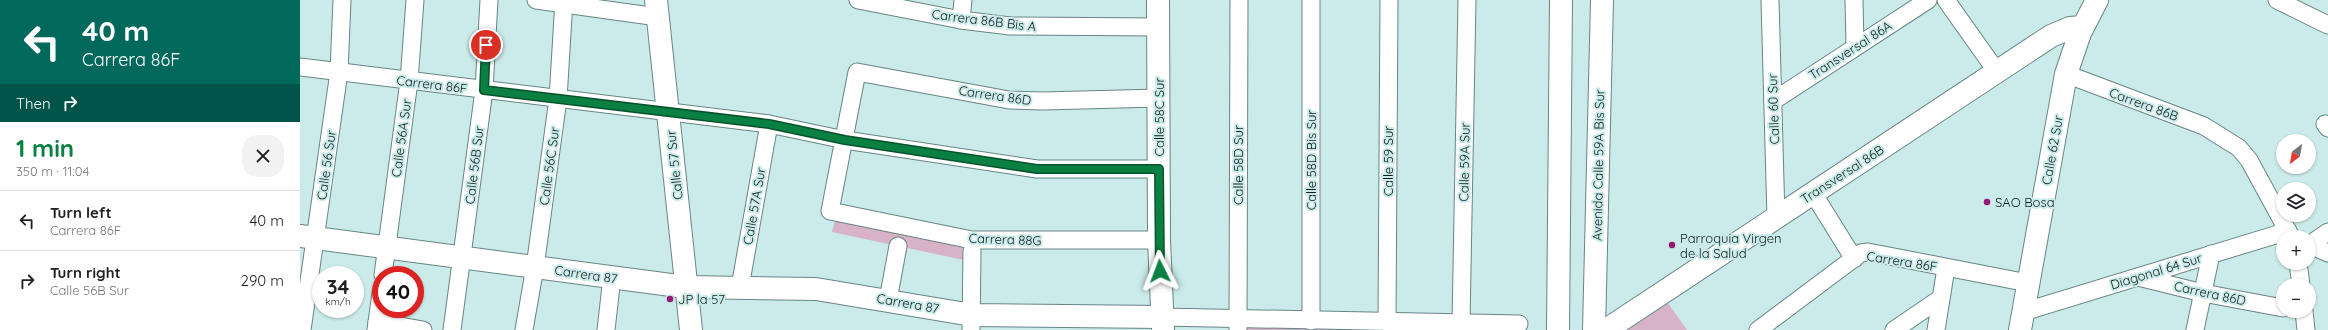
<!DOCTYPE html>
<html lang="en">
<head>
<meta charset="utf-8">
<style>
	:root { --surface:#fff; --page:#f2f2f2; --text:#202124; --muted:#757577; --line:#e0e0e0; --accent:#0b8043 }
	body { margin:0; font-family:Quicksand,sans-serif; background:var(--page); color:var(--text); height:100vh; display:flex; flex-direction:column; font-size:15px; white-space:nowrap }
	* { box-sizing:border-box; margin:0 }
	p { font-size:13px; color:var(--muted) }
	.icon { flex:none; width:22px; height:22px; fill:none; stroke:currentColor; stroke-width:2; stroke-linecap:round; stroke-linejoin:round }
	.map { position:relative; flex:1; overflow:hidden }
	.side { display:flex; flex-direction:column; background:var(--surface); width:300px }
	.side>* { flex:none }
	.guide { background:#00695c; color:#fff; overflow:hidden }
	.needle { width:26px; rotate:211deg }
	.tools { position:absolute; left:1976px; top:134px; display:grid; gap:8px }
	.tools a { display:grid; place-items:center; width:40px; height:40px; border-radius:50%; background:var(--surface); box-shadow:0 1px 3px #0004; font-size:20px }
	.speed { position:absolute; left:12px; top:266px; display:flex; gap:8px; font-size:20px; font-weight:700; text-align:center }
	.speed>* { display:grid; place-content:center; width:52px; height:52px; border-radius:50%; background:var(--surface); box-shadow:0 1px 3px #0004; line-height:1 }
	.speed small { font-size:10px; font-weight:400 }
	.speed .limit { border:6px solid #d22; background:#fff; color:#111 }
	.pin { position:absolute; display:grid; place-items:center; width:34px; height:34px; color:#fff; margin:-17px; border:2px solid #fff; border-radius:50%; box-shadow:0 1px 4px #0007 }
	.me { position:absolute; width:44px; margin:-22px; rotate:357deg; stroke-linejoin:round; filter:drop-shadow(0 0 3px #0008) }
	.turn { display:flex; align-items:center; gap:14px; height:84px; padding:0 16px; font-size:18px }
	.turn .icon { width:52px; height:52px; stroke-width:2.5 }
	.turn b { display:block; font-size:28px; line-height:34px }
	.then { display:flex; align-items:center; height:38px; padding:0 16px; background:#0003; gap:8px; font-size:15px }
	.round { display:grid; place-items:center; flex:none; width:42px; height:42px; border-radius:16px; background:var(--page) }
	.overview { display:flex; align-items:center; justify-content:space-between; height:68px; padding:0 16px }
	h1 { font-size:24px; font-weight:700; line-height:30px; color:var(--accent) }
	ul { padding:0; list-style:none }
	li { display:flex; align-items:center; gap:12px; height:60px; padding:0 16px; border-top:1px solid var(--line) }
	li div { flex:1 }
	li b { display:block; font-size:15px }
	li em { font-style:normal }
	main { display:flex; flex:1; min-height:0 }
	.map>svg:first-child { display:block }
	.green { fill:#d8b2c7 }
	.lines { fill:none; stroke-linecap:round; stroke-linejoin:round }
	.minor-casing { stroke:#678584; stroke-width:19 }
	.tertiary-casing { stroke:#678584; stroke-width:24 }
	.secondary-casing { stroke:#678584; stroke-width:24 }
	.minor { stroke:#fff; stroke-width:17 }
	.tertiary { stroke:#fff; stroke-width:22 }
	.secondary { stroke:#fff; stroke-width:22 }
	.route-casing { stroke:#07532c; stroke-width:10 }
	.route { stroke:#0b8043; stroke-width:7 }
	.poi-dot { fill:#961972; stroke:#caebe9; stroke-width:1.5 }
	.labels { text-anchor:middle; dominant-baseline:central; stroke-width:4; stroke-linejoin:round; paint-order:stroke }
	.street-label { font-size:13px; fill:#111d1d; stroke:#caebe9 }
	.poi-label { font-size:13px; fill:#111d1d; stroke:#caebe9; text-anchor:start }
</style>
</head>
<body>
<main>
<section class="side">
<div class="guide">
<div class="turn"><svg class="icon" aria-label="left" viewBox="0 0 24 24"><path d="M17 20v-9H6M10 6l-5 5 5 5"/></svg><div><b>40 m</b>Carrera 86F</div></div>
<div class="then">Then<svg class="icon" aria-label="right" viewBox="0 0 24 24"><path d="M7 20v-9h11M14 6l5 5-5 5"/></svg></div>
</div>
<div class="overview"><div><h1>1 min</h1><p>350 m · 11:04</p></div><a class="round"><svg class="icon" aria-label="close" viewBox="0 0 24 24"><path d="M6 6l12 12M18 6L6 18"/></svg></a></div>
<ul>
<li><svg class="icon" aria-label="left" viewBox="0 0 24 24"><path d="M17 20v-9H6M10 6l-5 5 5 5"/></svg><div><b>Turn left</b><p>Carrera 86F</p></div><em>40 m</em></li>
<li><svg class="icon" aria-label="right" viewBox="0 0 24 24"><path d="M7 20v-9h11M14 6l5 5-5 5"/></svg><div><b>Turn right</b><p>Calle 56B Sur</p></div><em>290 m</em></li>
</ul>
</section>
<div class="map">
<svg width="2028" height="330" viewBox="0 0 2028 330">
	<rect width="100%" height="100%" fill="#caebe9"/>
	<g class="green">
		<path d="M536 217 667 244 664 260 532 232Z"/>
		<path d="M1368 303 1387 330H1328Z"/>
		<path d="M940 325 1136 330H941Z"/>
	</g>
	<g class="lines">
		<defs>
			<g id="minor">
				<path d="M236 0 358 17"/>
				<path d="M558 0 661 20 710 26 858 27"/>
				<path d="M1011 0V321"/>
				<path d="M1470 0 1476 218"/>
				<path d="M1554 0 1555 46"/>
				<path d="M1646 0 1697 72"/>
				<path d="M1977 0 2028 25"/>
				<path d="M661 20 663 0"/>
				<path d="M0 67 469 124 545 140 737 169H859"/>
				<path d="M1766 74 1904 126 1939 148 1949 160 1991 237"/>
				<path d="M859 98 743 101 709 100 557 72 530 211 672 240H859"/>
				<path d="M1473 101 1628 0"/>
				<path d="M2025 124 2028 128"/>
				<path d="M1513 193 1554 259"/>
				<path d="M2009 245 2028 232"/>
				<path d="M2010 245 2028 253"/>
				<path d="M1998 263 2001 285"/>
				<path d="M83 275 109 81 115 0"/>
				<path d="M1838 277 1903 293 1983 308"/>
				<path d="M440 287 469 124"/>
				<path d="M588 300 598 246"/>
				<path d="M2004 311 2006 330"/>
				<path d="M1723 312 1988 231"/>
				<path d="M862 317 1219 324"/>
				<path d="M77 322 123 330"/>
				<path d="M1087 322 1089 0"/>
				<path d="M1152 329 1161 323 1167 0"/>
				<path d="M2 330 39 72 42 0"/>
				<path d="M76 330 81 293"/>
				<path d="M152 330 184 90 189 0"/>
				<path d="M224 330 235 267 258 99 264 0"/>
				<path d="M306 330 312 277"/>
				<path d="M671 330 672 251"/>
				<path d="M938 330 939 0"/>
				<path d="M1458 330 1561 253 1568 252 1728 283"/>
				<path d="M1594 330 1641 298"/>
				<path d="M1636 330 1646 268"/>
				<path d="M1895 330 1911 254"/>
			</g>
			<g id="tertiary">
				<path d="M356 0 391 330"/>
				<path d="M858 0 859 240 863 330"/>
				<path d="M0 236 386 287 516 289 672 315 862 317"/>
				<path d="M1306 330 1751 36 1770 28 1783 27"/>
				<path d="M1720 330 1766 74 1780 33 1797 0"/>
			</g>
			<g id="secondary">
				<path d="M1258 330 1261 0"/>
				<path d="M1294 330 1302 0"/>
			</g>
		</defs>
		<use href="#minor" class="minor-casing"/>
		<use href="#tertiary" class="tertiary-casing"/>
		<use href="#secondary" class="secondary-casing"/>
		<use href="#minor" class="minor"/>
		<use href="#tertiary" class="tertiary"/>
		<use href="#secondary" class="secondary"/>
	</g>
	<g class="lines">
		<defs>
			<path id="route" d="M186 45 184 90 469 124 545 140 737 169H859L860 271"/>
		</defs>
		<use href="#route" class="route-casing"/>
		<use href="#route" class="route"/>
	</g>
	<g class="poi-dot">
		<circle cx="1687" cy="202" r="4"/>
		<circle cx="1372" cy="245" r="4"/>
		<circle cx="370" cy="299" r="4"/>
	</g>
	<g class="labels">
		<g class="street-label">
			<text transform="translate(684 20) rotate(7)">Carrera 86B Bis A</text>
			<text transform="translate(1550 50) rotate(-33)">Transversal 86A</text>
			<text transform="translate(132 84) rotate(7)">Carrera 86F</text>
			<text transform="translate(695 95) rotate(8)">Carrera 86D</text>
			<text transform="translate(1844 104) rotate(20)">Carrera 86B</text>
			<text transform="translate(1473 109) rotate(-92)">Calle 60 Sur</text>
			<text transform="translate(859 117) rotate(-90)">Calle 58C Sur</text>
			<text transform="translate(101 138) rotate(-82)">Calle 56A Sur</text>
			<text transform="translate(1752 150) rotate(-80)">Calle 62 Sur</text>
			<text transform="translate(1011 160) rotate(-90)">Calle 58D Bis Sur</text>
			<text transform="translate(1088 161) rotate(-90)">Calle 59 Sur</text>
			<text transform="translate(1164 162) rotate(-89)">Calle 59A Sur</text>
			<text transform="translate(26 165) rotate(-82)">Calle 56 Sur</text>
			<text transform="translate(174 165) rotate(-83)">Calle 56B Sur</text>
			<text transform="translate(374 165) rotate(-96)">Calle 57 Sur</text>
			<text transform="translate(938 165) rotate(-90)">Calle 58D Sur</text>
			<text transform="translate(1298 165) rotate(-89)">Avenida Calle 59A Bis Sur</text>
			<text transform="translate(249 166) rotate(-82)">Calle 56C Sur</text>
			<text transform="translate(1542 174) rotate(-33)">Transversal 86B</text>
			<text transform="translate(454 206) rotate(-80)">Calle 57A Sur</text>
			<text transform="translate(705 239) rotate(2)">Carrera 88G</text>
			<text transform="translate(1602 261) rotate(9)">Carrera 86F</text>
			<text transform="translate(1856 271) rotate(-17)">Diagonal 64 Sur</text>
			<text transform="translate(286 274) rotate(8)">Carrera 87</text>
			<text transform="translate(1910 293) rotate(12)">Carrera 86D</text>
			<text transform="translate(608 303) rotate(10)">Carrera 87</text>
		</g>
		<g class="poi-label">
			<text x="1695" y="202">SAO Bosa</text>
			<text x="1380" y="238">Parroquia Virgen<tspan x="1380" dy="15">de la Salud</tspan></text>
			<text x="378" y="299">JP la 57</text>
		</g>
	</g>
</svg>
<div class="tools">
<a><svg class="needle" viewBox="-14 -14 28 28"><path d="M0-13l5 13h-10z" fill="#e53935"/><path d="M0 13l5-13h-10z" fill="#757577"/></svg></a>
<a><svg class="icon" aria-label="layers" viewBox="0 0 24 24"><path d="M12 4l9 5-9 5-9-5zM3 14l9 5 9-5"/></svg></a>
<a>+</a>
<a>−</a>
</div>
<div class="speed"><div>34<small>km/h</small></div><div class="limit">40</div></div>
<div class="pin" style="left:186px;top:45px;background:#d93025"><svg class="icon" aria-label="arrive" viewBox="0 0 24 24"><path d="M6 21V4h12l-3 4 3 4H6"/></svg></div>
<svg class="me" style="left:860px;top:271px" viewBox="-20 -20 40 40"><path d="M0-17L14 15 0 8-14 15z" fill="#0b8043" stroke="#fff" stroke-width="4"/></svg>
</div>
</main>
</body>
</html>
